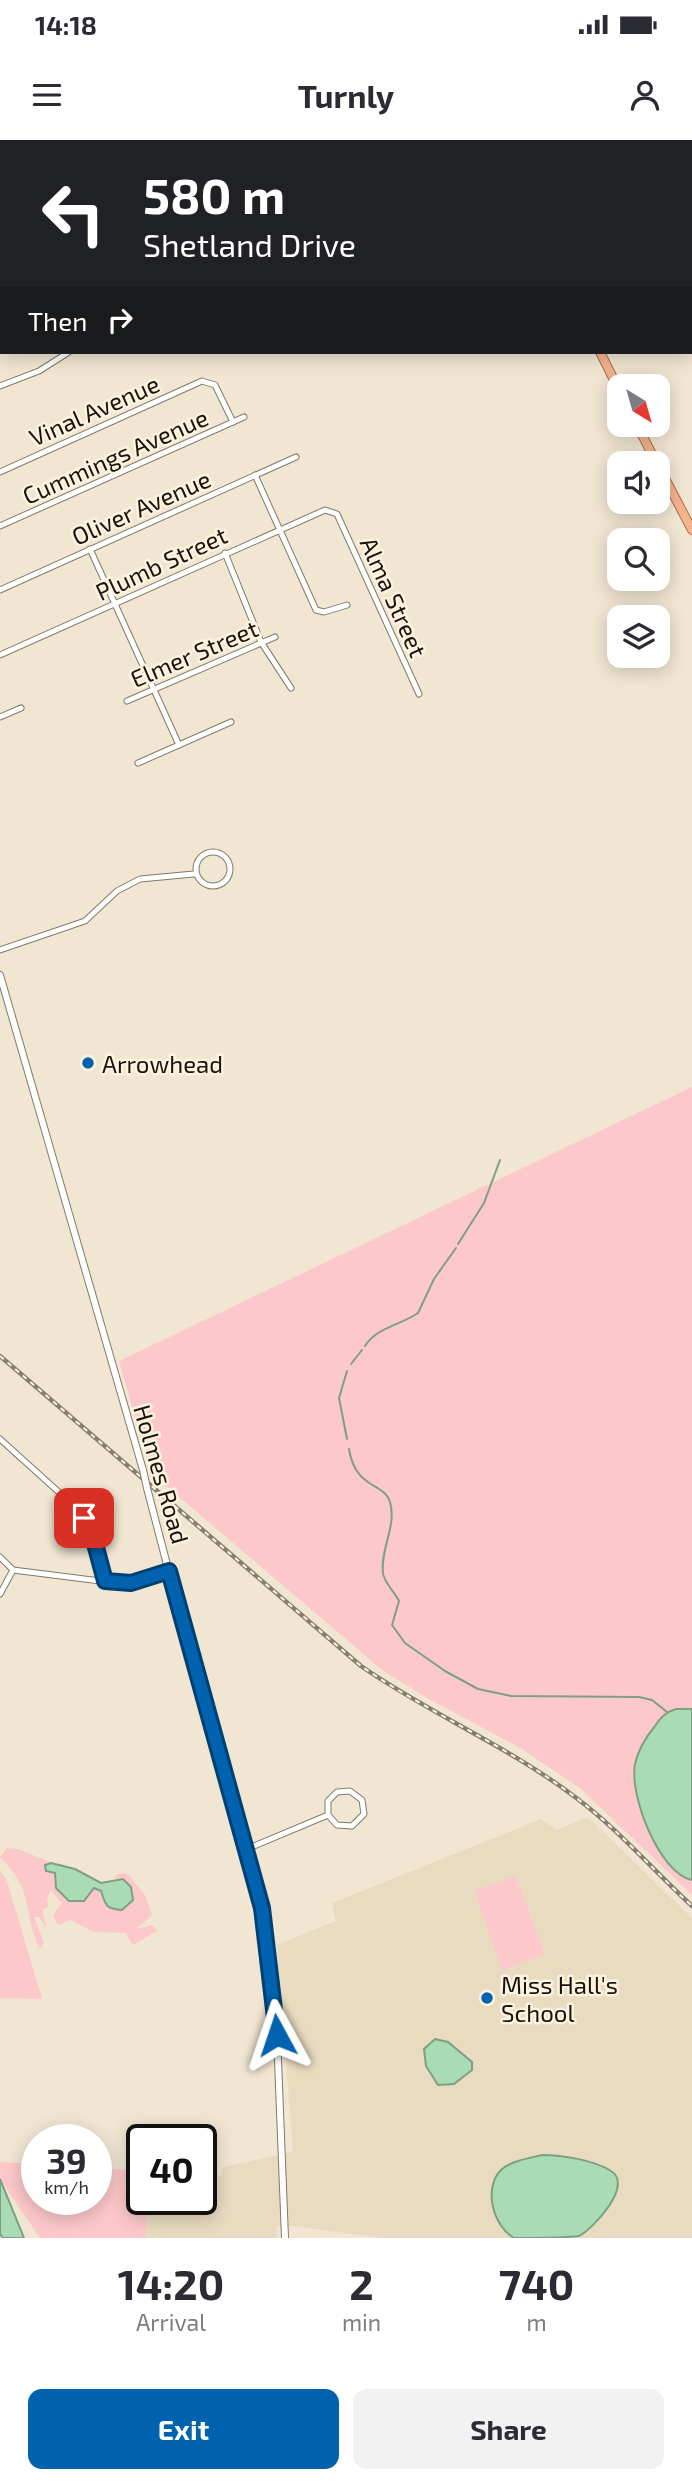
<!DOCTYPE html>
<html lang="en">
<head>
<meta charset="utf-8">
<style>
	:root { --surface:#fff; --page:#f2f2f3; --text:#2b2b33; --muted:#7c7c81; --accent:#0163b0 }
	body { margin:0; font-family:"Exo 2",sans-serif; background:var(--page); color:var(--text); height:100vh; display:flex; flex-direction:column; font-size:26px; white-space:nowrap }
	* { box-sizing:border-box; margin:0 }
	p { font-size:23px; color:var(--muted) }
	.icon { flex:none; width:38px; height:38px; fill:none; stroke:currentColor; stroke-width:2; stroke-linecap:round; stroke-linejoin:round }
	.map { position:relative; height:2098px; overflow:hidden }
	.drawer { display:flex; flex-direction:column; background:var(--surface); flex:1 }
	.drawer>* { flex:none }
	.top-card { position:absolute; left:0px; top:0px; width:693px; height:214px; box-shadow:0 4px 18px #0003; background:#202124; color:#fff; overflow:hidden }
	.needle { width:46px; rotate:143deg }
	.controls { position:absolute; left:607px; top:234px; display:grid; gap:14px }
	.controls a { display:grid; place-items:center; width:63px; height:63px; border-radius:14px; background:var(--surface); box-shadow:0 4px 18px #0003; font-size:35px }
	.speed { position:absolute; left:21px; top:1984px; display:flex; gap:14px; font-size:35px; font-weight:700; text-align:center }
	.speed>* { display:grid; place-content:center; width:91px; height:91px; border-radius:50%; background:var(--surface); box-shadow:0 4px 18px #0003; line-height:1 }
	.speed small { font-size:18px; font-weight:400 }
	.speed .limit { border:4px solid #111; border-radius:10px; background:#fff; color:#111 }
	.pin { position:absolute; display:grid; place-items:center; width:60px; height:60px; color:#fff; margin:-30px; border-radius:14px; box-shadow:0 4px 10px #0006 }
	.me { position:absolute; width:77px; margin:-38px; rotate:355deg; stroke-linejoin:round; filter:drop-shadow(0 0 5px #0008) }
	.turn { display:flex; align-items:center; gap:24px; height:147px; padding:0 28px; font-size:32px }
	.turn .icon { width:91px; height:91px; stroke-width:2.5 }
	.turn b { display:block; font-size:49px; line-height:60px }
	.then { display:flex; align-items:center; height:66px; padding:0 28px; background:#0003; gap:14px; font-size:26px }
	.eta { display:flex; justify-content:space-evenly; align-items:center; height:119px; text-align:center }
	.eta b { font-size:42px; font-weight:700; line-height:49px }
	.cta { display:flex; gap:14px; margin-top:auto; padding:14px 28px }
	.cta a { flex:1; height:80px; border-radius:14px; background:var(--accent); color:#fff; font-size:28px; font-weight:700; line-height:80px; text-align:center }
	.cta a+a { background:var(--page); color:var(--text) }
	.status { display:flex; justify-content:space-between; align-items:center; height:49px; padding:0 35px; background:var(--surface); direction:ltr }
	.status svg { height:19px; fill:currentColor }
	header { display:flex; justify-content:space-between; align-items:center; height:91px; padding:0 28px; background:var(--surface); font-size:32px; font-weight:700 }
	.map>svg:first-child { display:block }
	.built { fill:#e9dbc0 }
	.green { fill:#fdc8c9 }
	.water { fill:#a9dcb4; stroke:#7ea082; stroke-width:2 }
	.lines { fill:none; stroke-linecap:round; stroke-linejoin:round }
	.stream { stroke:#7ea082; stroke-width:2 }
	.minor-casing { stroke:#837a68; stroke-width:7 }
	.tertiary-casing { stroke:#837a68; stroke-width:8 }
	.trunk-casing { stroke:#a7704f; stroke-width:10 }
	.minor { stroke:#fff; stroke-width:5 }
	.tertiary { stroke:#fff; stroke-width:6 }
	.trunk { stroke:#f6b48e; stroke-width:8 }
	.rail-casing { stroke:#867e71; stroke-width:4.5 }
	.rail { stroke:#fef3df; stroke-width:2; stroke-dasharray:5; stroke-linecap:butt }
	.tertiary-bridge-casing { stroke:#837a68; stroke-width:8; stroke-linecap:butt }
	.tertiary-bridge { stroke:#fff; stroke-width:6 }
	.route-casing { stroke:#014072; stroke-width:18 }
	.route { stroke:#0163b0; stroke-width:12 }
	.poi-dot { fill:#0163b0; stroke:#fef3df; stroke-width:2.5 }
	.labels { text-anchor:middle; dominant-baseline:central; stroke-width:5; stroke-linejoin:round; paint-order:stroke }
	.street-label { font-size:24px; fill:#18140d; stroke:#fef3df }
	.poi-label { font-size:24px; fill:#18140d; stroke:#fef3df; text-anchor:start }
</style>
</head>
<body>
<div class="status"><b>14:18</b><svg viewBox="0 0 49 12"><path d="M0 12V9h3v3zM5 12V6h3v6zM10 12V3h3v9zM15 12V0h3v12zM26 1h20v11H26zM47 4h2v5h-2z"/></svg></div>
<header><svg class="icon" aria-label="menu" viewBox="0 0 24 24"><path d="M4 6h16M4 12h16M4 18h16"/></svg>Turnly<svg class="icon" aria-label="person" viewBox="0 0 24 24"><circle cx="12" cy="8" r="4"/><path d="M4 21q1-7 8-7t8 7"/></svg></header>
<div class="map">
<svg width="692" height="2098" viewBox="0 0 692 2098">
	<rect width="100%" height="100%" fill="#f1e6d2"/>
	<path class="built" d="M588 1677 692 1778V2098H382L294 2086H277V2098H146L147 2060H201V2035L221 2036 223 2027 293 2012 277 1805 336 1781 332 1763 541 1679 557 1690Z"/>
	<g class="green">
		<path d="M692 947V1755L581 1649 522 1609 427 1558 382 1530 151 1333 119 1221Z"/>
		<path d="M7 1708 18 1709 52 1723 45 1725 46 1731 55 1733 59 1752 73 1762 85 1760 94 1748 101 1751 103 1758 122 1770 131 1763 117 1738 113 1739 118 1734 127 1733 145 1755 152 1775 136 1789 153 1785 157 1791 133 1805 125 1793 94 1792 70 1780 58 1785 53 1775 62 1763 51 1750 47 1759 48 1767 42 1770 47 1789 39 1777H34L44 1802 40 1809C21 1771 37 1754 0 1717Z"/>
		<path d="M0 1731 7 1741 42 1859 0 1858Z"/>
		<path d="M516 1736 545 1814 502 1830 474 1751Z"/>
		<path d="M0 2022 37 2024V2060H96V2028L142 2031V2060H147L146 2098H40L0 2039Z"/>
	</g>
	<g class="water">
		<path d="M676 1569H692V1740C659 1733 629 1655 635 1624 638 1610 646 1597 655 1586 661 1577 666 1572 676 1569Z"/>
		<path d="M51 1723 75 1729 101 1743 123 1739 131 1747 133 1760 122 1770C105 1769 106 1765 101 1751L94 1748 84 1761H69L56 1748 55 1733 46 1731 45 1725Z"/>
		<path d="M435 1899 448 1902 472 1922V1930L454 1944 438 1945 426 1926 424 1909Z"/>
		<path d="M542 2015C562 2015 594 2020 611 2031 634 2045 593 2089 579 2096 566 2098 529 2098 514 2098 493 2086 483 2048 501 2030 510 2021 530 2018 542 2015Z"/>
		<path d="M0 2039 24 2098H3L0 2094Z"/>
	</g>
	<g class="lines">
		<g class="stream">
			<path d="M458 1104 484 1063 500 1020"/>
			<path d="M365 1206C377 1187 401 1185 418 1173L434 1139 456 1108"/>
			<path d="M351 1224 362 1210"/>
			<path d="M347 1231 339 1258 347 1299"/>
			<path d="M349 1309C355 1349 385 1343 390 1362 397 1386 380 1409 383 1433 384 1443 395 1452 399 1461L392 1485 405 1503 445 1531 478 1549 511 1556 639 1557 652 1560 667 1572"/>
		</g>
		<defs>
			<g id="minor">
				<path d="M154 0 155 2"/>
				<path d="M189 2 190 0"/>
				<path d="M0 246 39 231 69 212"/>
				<path d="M0 332 202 241 215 245 233 282"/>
				<path d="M255 335 316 470 324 472 347 465"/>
				<path d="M0 386 244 277"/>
				<path d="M90 409 179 605"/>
				<path d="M225 413 261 502 291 548"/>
				<path d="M0 450 296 317"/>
				<path d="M0 515 325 370 337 374 419 554"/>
				<path d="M127 561 275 497"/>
				<path d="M0 577 21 568"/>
				<path d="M138 623 231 582"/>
				<circle cx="213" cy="729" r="17"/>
				<path d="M0 810 85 781 117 751 140 739 194 734"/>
				<path d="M0 1299 82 1373 94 1400 105 1441"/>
				<path d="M0 1417 13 1430"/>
				<path d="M0 1454 13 1430 116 1443 131 1442 169 1431"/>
				<path d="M247 1709 328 1675V1661L337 1652 350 1651 362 1660 364 1674 352 1686 337 1685 328 1675"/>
			</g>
			<g id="tertiary">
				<path d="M558 2 565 0"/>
				<path d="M602 2 607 0"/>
				<path d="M0 835 143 1330"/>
				<path d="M147 1348 189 1509 247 1709 266 1788 277 1895 285 2098"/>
			</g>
			<g id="trunk">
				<path d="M517 0 518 2"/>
				<path d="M527 0 528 2"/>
				<path d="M600 212 620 252"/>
				<path d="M637 285 657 324"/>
				<path d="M658 325 692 390"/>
			</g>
		</defs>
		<use href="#minor" class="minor-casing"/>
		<use href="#tertiary" class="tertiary-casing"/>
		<use href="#trunk" class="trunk-casing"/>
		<use href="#minor" class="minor"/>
		<use href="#tertiary" class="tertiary"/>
		<use href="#trunk" class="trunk"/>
		<defs>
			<path id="rail" d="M0 1216 361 1526C430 1574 508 1606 575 1657 617 1688 653 1730 692 1766"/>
		</defs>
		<use href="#rail" class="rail-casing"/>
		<use href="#rail" class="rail"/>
		<defs>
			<path id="tertiary-bridge" d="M143 1330 147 1348"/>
		</defs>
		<use href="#tertiary-bridge" class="tertiary-bridge-casing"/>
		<use href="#tertiary-bridge" class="tertiary-bridge"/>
	</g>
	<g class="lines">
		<defs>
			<path id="route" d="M84 1378 94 1400 105 1441 131 1443 169 1431 262 1768 277 1895"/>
		</defs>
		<use href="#route" class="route-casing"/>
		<use href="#route" class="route"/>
	</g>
	<g class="poi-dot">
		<circle cx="88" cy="923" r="7"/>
		<circle cx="487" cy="1858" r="7"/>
	</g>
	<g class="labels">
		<g class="street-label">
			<text transform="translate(94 270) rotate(-24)">Vinal Avenue</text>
			<text transform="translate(115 316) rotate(-24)">Cummings Avenue</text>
			<text transform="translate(141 367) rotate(-24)">Oliver Avenue</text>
			<text transform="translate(161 423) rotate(-25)">Plumb Street</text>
			<text transform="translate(394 457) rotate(66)">Alma Street</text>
			<text transform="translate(194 513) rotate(-23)">Elmer Street</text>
			<text transform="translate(162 1334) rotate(74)">Holmes Road</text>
		</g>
		<g class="poi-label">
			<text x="102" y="923">Arrowhead</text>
			<text x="501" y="1844">Miss Hall's<tspan x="501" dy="28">School</tspan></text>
		</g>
	</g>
</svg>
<div class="controls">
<a><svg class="needle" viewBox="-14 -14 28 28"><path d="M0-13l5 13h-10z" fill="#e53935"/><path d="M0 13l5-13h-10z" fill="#7c7c81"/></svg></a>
<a><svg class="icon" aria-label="sound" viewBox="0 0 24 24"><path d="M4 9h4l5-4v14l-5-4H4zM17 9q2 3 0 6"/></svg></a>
<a><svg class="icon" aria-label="search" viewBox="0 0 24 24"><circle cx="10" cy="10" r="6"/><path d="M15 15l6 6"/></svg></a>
<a><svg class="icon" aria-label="layers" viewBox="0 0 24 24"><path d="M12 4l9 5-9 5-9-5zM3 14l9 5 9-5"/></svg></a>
</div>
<div class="speed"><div>39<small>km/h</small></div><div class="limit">40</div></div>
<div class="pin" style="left:84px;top:1378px;background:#d93025"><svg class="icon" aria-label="arrive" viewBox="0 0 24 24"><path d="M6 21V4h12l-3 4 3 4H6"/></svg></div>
<svg class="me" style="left:277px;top:1895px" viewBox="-20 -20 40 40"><path d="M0-17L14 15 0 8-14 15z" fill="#0163b0" stroke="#fff" stroke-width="4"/></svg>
<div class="top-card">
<div class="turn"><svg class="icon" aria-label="left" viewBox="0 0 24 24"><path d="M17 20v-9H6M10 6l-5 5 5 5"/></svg><div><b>580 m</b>Shetland Drive</div></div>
<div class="then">Then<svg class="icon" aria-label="right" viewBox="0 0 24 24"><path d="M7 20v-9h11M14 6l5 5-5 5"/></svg></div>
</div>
</div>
<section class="drawer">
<div class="eta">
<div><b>14:20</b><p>Arrival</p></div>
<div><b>2</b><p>min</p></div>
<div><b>740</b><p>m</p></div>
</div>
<div class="cta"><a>Exit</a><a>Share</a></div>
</section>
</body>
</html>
